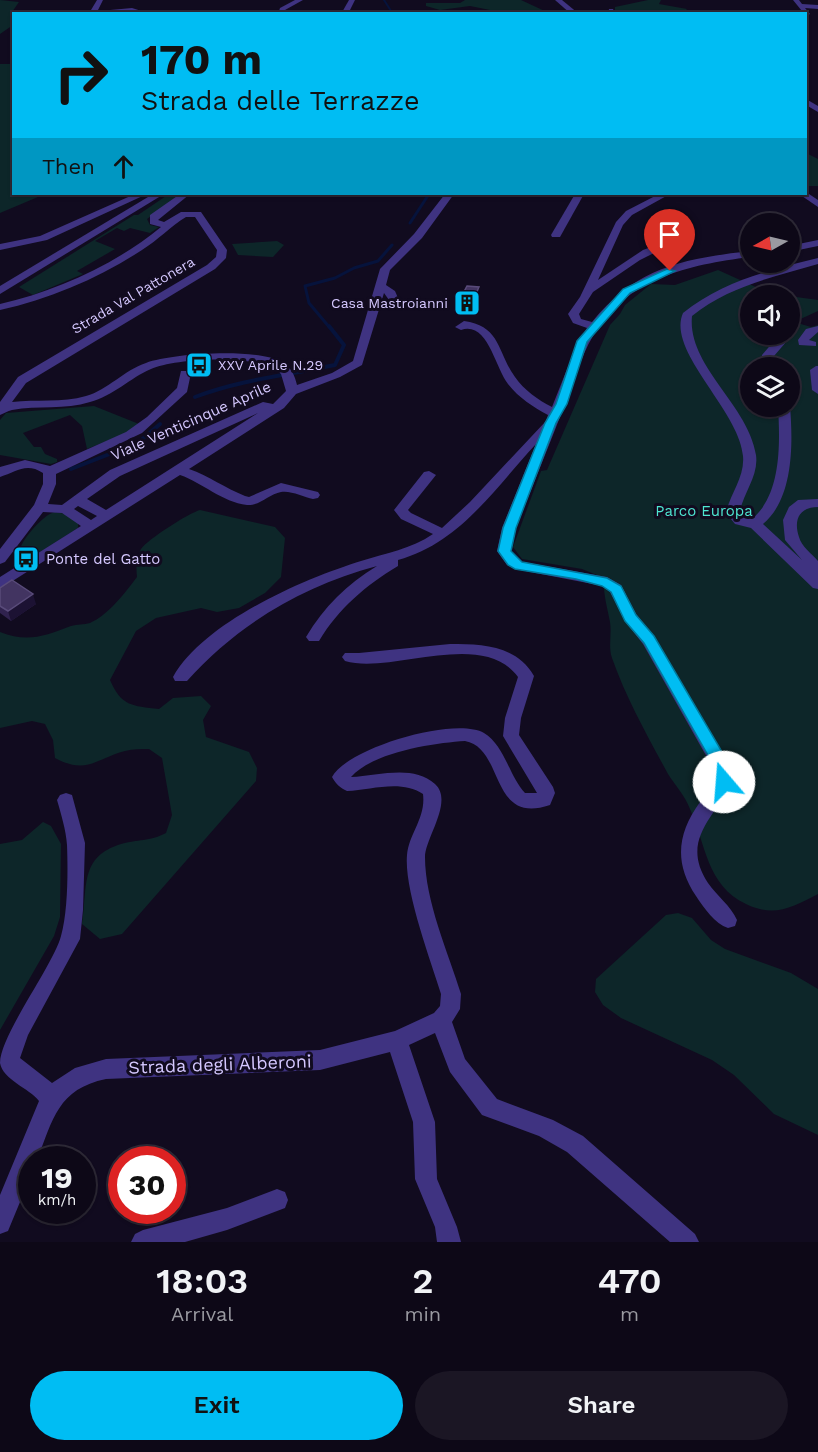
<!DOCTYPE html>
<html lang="en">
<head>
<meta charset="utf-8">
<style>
	:root { --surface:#0d0817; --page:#1b1624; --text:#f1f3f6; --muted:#9a9aa1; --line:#2d2936; --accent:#00bdf3 }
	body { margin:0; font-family:"Work Sans",sans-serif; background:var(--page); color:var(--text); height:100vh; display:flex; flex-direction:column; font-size:22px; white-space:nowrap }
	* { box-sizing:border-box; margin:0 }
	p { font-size:20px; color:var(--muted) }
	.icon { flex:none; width:33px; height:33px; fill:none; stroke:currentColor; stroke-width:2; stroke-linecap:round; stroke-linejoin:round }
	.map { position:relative; height:1242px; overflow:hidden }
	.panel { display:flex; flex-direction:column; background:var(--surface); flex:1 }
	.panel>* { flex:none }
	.hud { position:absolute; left:12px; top:12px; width:795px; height:183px; border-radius:0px; box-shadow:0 2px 4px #0004,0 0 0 2px var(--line); background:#00bdf3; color:#111; overflow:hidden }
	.needle { width:39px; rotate:262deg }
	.tools { position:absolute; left:740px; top:213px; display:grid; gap:12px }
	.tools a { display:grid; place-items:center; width:60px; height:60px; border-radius:50%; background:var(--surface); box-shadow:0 2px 4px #0004,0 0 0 2px var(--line); font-size:30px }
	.speed { position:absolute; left:18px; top:1146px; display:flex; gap:12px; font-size:30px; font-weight:700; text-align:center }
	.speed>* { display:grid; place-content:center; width:78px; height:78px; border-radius:50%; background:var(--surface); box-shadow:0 2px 4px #0004,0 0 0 2px var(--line); line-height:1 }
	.speed small { font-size:15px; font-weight:400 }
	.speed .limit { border:9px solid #d22; background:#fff; color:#111 }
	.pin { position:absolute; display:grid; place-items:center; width:51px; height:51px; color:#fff; margin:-62px -26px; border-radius:50% 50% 50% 0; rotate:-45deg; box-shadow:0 0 6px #0007 }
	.pin .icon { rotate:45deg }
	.me { position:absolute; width:66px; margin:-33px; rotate:342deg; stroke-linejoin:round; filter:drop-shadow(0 0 4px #0008) }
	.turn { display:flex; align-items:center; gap:21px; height:126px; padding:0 30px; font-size:27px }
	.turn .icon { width:78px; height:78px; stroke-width:2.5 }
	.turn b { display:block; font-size:42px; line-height:51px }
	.then { display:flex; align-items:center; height:57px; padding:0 30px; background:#0003; gap:12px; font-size:22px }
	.eta { display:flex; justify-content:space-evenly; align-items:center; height:102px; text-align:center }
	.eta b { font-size:36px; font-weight:600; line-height:42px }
	.cta { display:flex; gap:12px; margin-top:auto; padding:12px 30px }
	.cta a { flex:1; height:69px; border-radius:36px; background:var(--accent); color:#111; font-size:24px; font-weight:600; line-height:69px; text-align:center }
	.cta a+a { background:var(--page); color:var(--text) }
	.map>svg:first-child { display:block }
	.green { fill:#0d2629; fill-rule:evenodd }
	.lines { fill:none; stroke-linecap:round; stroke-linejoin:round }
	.stream-far2 { stroke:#06133c; stroke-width:2 }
	.stream-far1 { stroke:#06133c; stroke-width:3 }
	.stream { stroke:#06133c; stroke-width:4 }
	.minor { fill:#3f3381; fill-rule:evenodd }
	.wall { fill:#30224e }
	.shaded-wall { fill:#1c1233 }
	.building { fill:#423461; stroke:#594b7a; stroke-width:1.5 }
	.route { fill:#00bdf3; stroke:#007b9e; stroke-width:1.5 }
	.labels { text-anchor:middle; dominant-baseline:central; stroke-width:6; stroke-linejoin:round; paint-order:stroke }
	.far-street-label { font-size:14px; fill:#d5c8ff; stroke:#110b1f }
	.far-poi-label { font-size:14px; fill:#d5c8ff; stroke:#110b1f; text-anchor:end }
	.street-label { font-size:15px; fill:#d5c8ff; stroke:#110b1f }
	.park-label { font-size:15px; fill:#4ee6d2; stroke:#110b1f }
	.poi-label { font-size:15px; fill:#d5c8ff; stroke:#110b1f; text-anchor:start }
	.near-street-label { font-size:18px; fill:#d5c8ff; stroke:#110b1f }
</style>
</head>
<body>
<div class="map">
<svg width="818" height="1242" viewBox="0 0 818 1242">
	<rect width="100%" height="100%" fill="#110b1f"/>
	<g class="green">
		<path d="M0 0 19 2 12 12 25 13 14 14 13 25 0 34Z"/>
		<path d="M465 0H521L549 13H505L470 6 440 10 426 6V3H460Z"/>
		<path d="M648 0H661L659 4 687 9 683 14 615 12V7Z"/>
		<path d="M0 64H13L14 194H45L0 213Z"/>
		<path d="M806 153 818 159V186H806Z"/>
		<path d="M169 194H180L147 219 150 225 159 227 150 233 130 228 124 231 117 228 95 241 115 249 77 271 83 274 33 295 19 287 134 215H138Z"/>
		<path d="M277 241 284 245 273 257 238 255 232 244Z"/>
		<path d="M718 270 771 294 785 295 750 296V334H789V296L818 300V311L794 322 811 327 818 325V894C793 907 774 918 746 904 706 885 706 844 690 809 685 796 675 785 668 774 648 737 626 698 612 658 608 646 612 635 610 622 607 606 603 594 604 578L582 569 522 559 513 547 541 471 547 470 610 325 620 314 625 305 651 284 675 285ZM750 368H789V406H750Z"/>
		<path d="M94 406 139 424 129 432 87 449 82 426 70 415 23 433 34 447H41L45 454 57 459V462L51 464 0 455V420L6 413Z"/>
		<path d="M200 510 275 527 285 538 281 577 265 593 239 608 217 612 201 608 156 618 136 631 110 680C121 706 132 706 159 709L173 698 201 696 211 706 203 720 206 737 249 752 257 768 256 781 122 934 100 939 82 924C88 887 79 857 121 844 138 839 149 842 166 833L172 815 162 758 149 749C141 749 133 749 125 751 95 759 87 775 55 758L53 740 45 724 32 721 0 728V632C27 643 45 636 71 626 77 624 84 625 90 623 108 615 125 593 137 577 136 568 136 557 141 549 148 539 189 513 200 510Z"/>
		<path d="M55 512 66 514 78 523V528L32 557 19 556C16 545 43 514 55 512Z"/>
		<path d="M43 822 51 826 61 844 60 917 54 936 0 1030V844L22 840Z"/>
		<path d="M678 913 692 918 711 940 725 949 791 973 818 989V1135L774 1114 734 1075 712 1060 621 1018 603 1005 595 992 596 979 666 915Z"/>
	</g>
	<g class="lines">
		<path class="stream-far2" d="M384 0 393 14"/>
		<g class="stream-far1">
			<path d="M410 223 429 194"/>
			<path d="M330 328 309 303 305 286 335 278 354 268 378 261 392 245"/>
		</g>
		<g class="stream">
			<path d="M195 397C239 380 288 375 335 365L344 345 329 326"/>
			<path d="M71 469 138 443 160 424"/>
		</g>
		<g class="minor">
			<path d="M97 0H103L98 10 99 11 132 8 151 14H94L91 10Z"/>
			<path d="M295 0H303L285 10V14H278L280 8Z"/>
			<path d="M349 0H355L348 14H341Z"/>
			<path d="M555 0H562L579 14H571Z"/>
			<path d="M793 0H799L802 4 818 5V9L805 8 810 14 806 16Z"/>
			<path d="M609 9H613L615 14H608Z"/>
			<path d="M806 99 818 106V112L806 105Z"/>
			<path d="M806 192 818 200V207L799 194Z"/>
			<path d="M135 194H147L47 240 0 250V244L40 236Z"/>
			<path d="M153 194H164L0 294V286Z"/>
			<path d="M180 194H190L158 220 164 222 181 212H201L227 250 226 258 215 269 26 383 12 402C36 399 62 403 86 396 108 390 124 370 146 363 173 353 258 348 282 362 291 367 295 376 297 385L332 373 353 361 380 269 414 234 445 194H454L422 238 390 270 386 285 395 291 398 298 389 300 384 293 362 365 340 377 296 394 284 408 189 469C209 476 225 488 245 496L249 497 281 483 318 492 320 495 318 498 313 499C304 497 290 490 281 492 269 494 260 506 247 505 222 502 203 483 180 475L0 589V577L81 526 62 513 43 512 5 562 0 564V549L34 505 43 484V473C26 462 16 472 0 477V467L25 460 50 466 126 432 147 417 177 388 181 371H189L191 373 187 392 142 433 56 474V484L48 504 62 505 110 470 263 402 273 404 286 391 281 374C262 353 176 358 151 369 130 378 113 396 90 402 65 410 38 405 12 410 7 411 5 413 0 415V402L18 377 207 265 216 257 217 250 195 217H186C171 226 158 240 142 250 99 278 50 299 0 310V304C57 291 116 264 161 227L150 224V215ZM258 413 106 510 87 499 120 476ZM78 506 97 516 91 520 74 509Z"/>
			<path d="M575 194H584L560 237H552L551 235Z"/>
			<path d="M659 194H670L632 215 623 225 598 280 643 250 667 241 672 244 640 260 593 292 579 314 581 319 592 322C637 267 682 259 750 251V257C688 265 627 278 593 336 580 358 574 382 565 404 549 446 532 487 516 528L511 551 517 559 523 562 607 577 621 585 636 614 654 636 732 770 735 775 733 782C714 818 680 840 708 883 717 896 731 906 737 920L735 926 728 928C715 924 704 908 696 896 674 863 677 834 700 802 706 794 714 785 717 775L643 644 625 621 610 592 603 586 515 569 507 565 497 551 502 528 536 444C494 489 460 543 398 560V566C365 586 339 608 319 641H309L306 637C324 607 347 584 377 566 303 586 238 624 187 681H175L173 677C204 622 303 579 361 561 386 553 411 549 433 534L401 519 394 510 424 472 429 471 436 475 408 510 411 513 442 528 470 502 546 421 548 415C533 407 519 398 508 384 495 368 488 321 461 330L455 327 464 321C501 326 497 352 515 377 524 390 538 400 552 407L575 349 587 328 573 323 568 314 580 297 616 222 626 211Z"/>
			<path d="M818 240V246L789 252V246Z"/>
			<path d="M818 258V264C774 277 729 286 692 316 687 366 748 404 756 455 759 476 743 493 740 512L744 517 752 519C782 494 780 442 778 406H790C793 443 794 498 763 524L802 560 785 540 783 520 789 507 798 500 818 499V507C800 507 793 519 799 537 801 546 812 554 818 561V589L813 588 751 528 735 524 726 513C730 494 745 477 743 456 740 411 666 351 683 313 722 281 770 270 818 258Z"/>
			<path d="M818 326V332L809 340 816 342V346L799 345 798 340 806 329Z"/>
			<path d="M789 331 793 334 774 356 772 368H760L762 355 780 334H789Z"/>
			<path d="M816 366H818V394L812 390 810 370Z"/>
			<path d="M450 644C482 644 516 645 534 676L521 718 519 735 553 787 555 793 550 805C489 826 505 748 465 741 434 743 373 752 351 777 378 776 413 764 435 784 454 801 425 838 425 857 425 901 448 952 461 994L460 1009 452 1022 465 1059 497 1099 553 1120 583 1136 695 1234 699 1242H670L567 1152 539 1136 482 1115 450 1072 435 1033 409 1045 435 1122 437 1179 457 1227 461 1242H437L435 1227 415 1179 413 1122 390 1052 320 1070 106 1079C58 1089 53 1119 37 1160H32V1173L8 1231 0 1234V1195L39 1101C29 1088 3 1080 0 1063 0 1035 53 966 61 936 68 911 68 871 67 845 66 830 61 814 57 800L60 795 66 793 72 795 85 843 83 910 80 939 28 1035 20 1058 52 1083 75 1068 106 1059 320 1050 395 1031 434 1013 440 1006 441 994C430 958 404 890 407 855 409 833 426 818 423 794 401 779 371 790 347 791 340 788 336 784 332 777 347 748 455 716 484 733 505 746 509 776 525 793H537L503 736 505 718 518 677C482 628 391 675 345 661L342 657 345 653H359Z"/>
			<path d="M277 1189 285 1192 288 1200 285 1208 227 1230 185 1242H131L135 1234 143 1230 227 1208Z"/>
		</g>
	</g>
	<g class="wall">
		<path d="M478 296 470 313 458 312V303Z"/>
		<path d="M0 588 36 604 11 621 0 613Z"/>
	</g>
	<g class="shaded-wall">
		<path d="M479 287 478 296 470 313 471 305Z"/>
		<path d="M33 594 36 604 11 621 8 611Z"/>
	</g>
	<g class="building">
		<path d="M467 286 479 287 471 305 458 303Z"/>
		<path d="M12 580 33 594 8 611 0 606V588Z"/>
	</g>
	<path class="route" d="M667 269 675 271 630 293 587 342 567 404 556 423 516 528 511 551 522 562 607 578 621 586 636 615 654 636 728 762 733 775 730 787H719L713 764 644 643 625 621 611 592 602 586 576 579 515 569 508 565 498 551 503 528 545 423 556 404 577 341 623 289Z"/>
	<defs>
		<symbol id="building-square" viewBox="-11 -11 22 22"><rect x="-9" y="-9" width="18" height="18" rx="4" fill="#00bdf3" stroke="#110b1f"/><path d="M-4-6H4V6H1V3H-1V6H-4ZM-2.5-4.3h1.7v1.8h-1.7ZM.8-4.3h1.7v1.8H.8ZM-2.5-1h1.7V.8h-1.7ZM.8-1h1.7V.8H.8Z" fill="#111"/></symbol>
		<symbol id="bus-square" viewBox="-11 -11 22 22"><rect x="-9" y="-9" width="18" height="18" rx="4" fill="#00bdf3" stroke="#110b1f"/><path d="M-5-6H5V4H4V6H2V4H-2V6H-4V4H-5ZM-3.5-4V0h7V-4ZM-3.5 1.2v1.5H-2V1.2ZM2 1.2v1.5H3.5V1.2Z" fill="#111"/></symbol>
	</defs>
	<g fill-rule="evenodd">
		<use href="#building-square" x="452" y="288" width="30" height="30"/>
		<use href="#bus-square" x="184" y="350" width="30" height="30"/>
		<use href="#bus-square" x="11" y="544" width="30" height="30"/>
	</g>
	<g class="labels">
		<g class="far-street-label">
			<text transform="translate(133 295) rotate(-30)">Strada Val Pattonera</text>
		</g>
		<g class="far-poi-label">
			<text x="448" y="303">Casa Mastroianni</text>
			<text x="218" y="365" text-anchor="start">XXV Aprile N.29</text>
		</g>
		<g class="street-label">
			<text transform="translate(191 421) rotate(-24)">Viale Venticinque Aprile</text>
		</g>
		<g class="park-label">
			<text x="704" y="511">Parco Europa</text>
		</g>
		<g class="poi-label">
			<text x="46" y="559">Ponte del Gatto</text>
		</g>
		<g class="near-street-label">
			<text transform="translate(220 1064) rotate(-2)">Strada degli Alberoni</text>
		</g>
	</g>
</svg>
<div class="tools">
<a><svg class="needle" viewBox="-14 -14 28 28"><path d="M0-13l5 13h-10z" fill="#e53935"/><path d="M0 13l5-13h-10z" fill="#9a9aa1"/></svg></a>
<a><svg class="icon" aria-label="sound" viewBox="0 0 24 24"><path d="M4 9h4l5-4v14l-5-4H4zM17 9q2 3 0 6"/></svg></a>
<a><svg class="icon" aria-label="layers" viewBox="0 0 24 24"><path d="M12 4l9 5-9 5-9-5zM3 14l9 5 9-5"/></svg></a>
</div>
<div class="speed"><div>19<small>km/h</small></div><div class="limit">30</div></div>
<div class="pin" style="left:670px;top:271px;background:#d93025"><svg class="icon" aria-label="arrive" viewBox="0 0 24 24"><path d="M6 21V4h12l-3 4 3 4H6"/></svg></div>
<svg class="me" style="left:724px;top:782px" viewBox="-20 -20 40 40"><circle r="19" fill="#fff"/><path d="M0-13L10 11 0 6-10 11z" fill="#00bdf3"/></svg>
<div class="hud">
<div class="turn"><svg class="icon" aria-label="right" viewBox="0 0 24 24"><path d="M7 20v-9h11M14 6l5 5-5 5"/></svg><div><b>170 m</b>Strada delle Terrazze</div></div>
<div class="then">Then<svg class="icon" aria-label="ahead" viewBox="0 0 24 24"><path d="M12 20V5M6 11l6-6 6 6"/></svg></div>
</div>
</div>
<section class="panel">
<div class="eta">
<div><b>18:03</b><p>Arrival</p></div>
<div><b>2</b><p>min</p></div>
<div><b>470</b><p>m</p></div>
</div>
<div class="cta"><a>Exit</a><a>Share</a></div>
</section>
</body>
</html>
